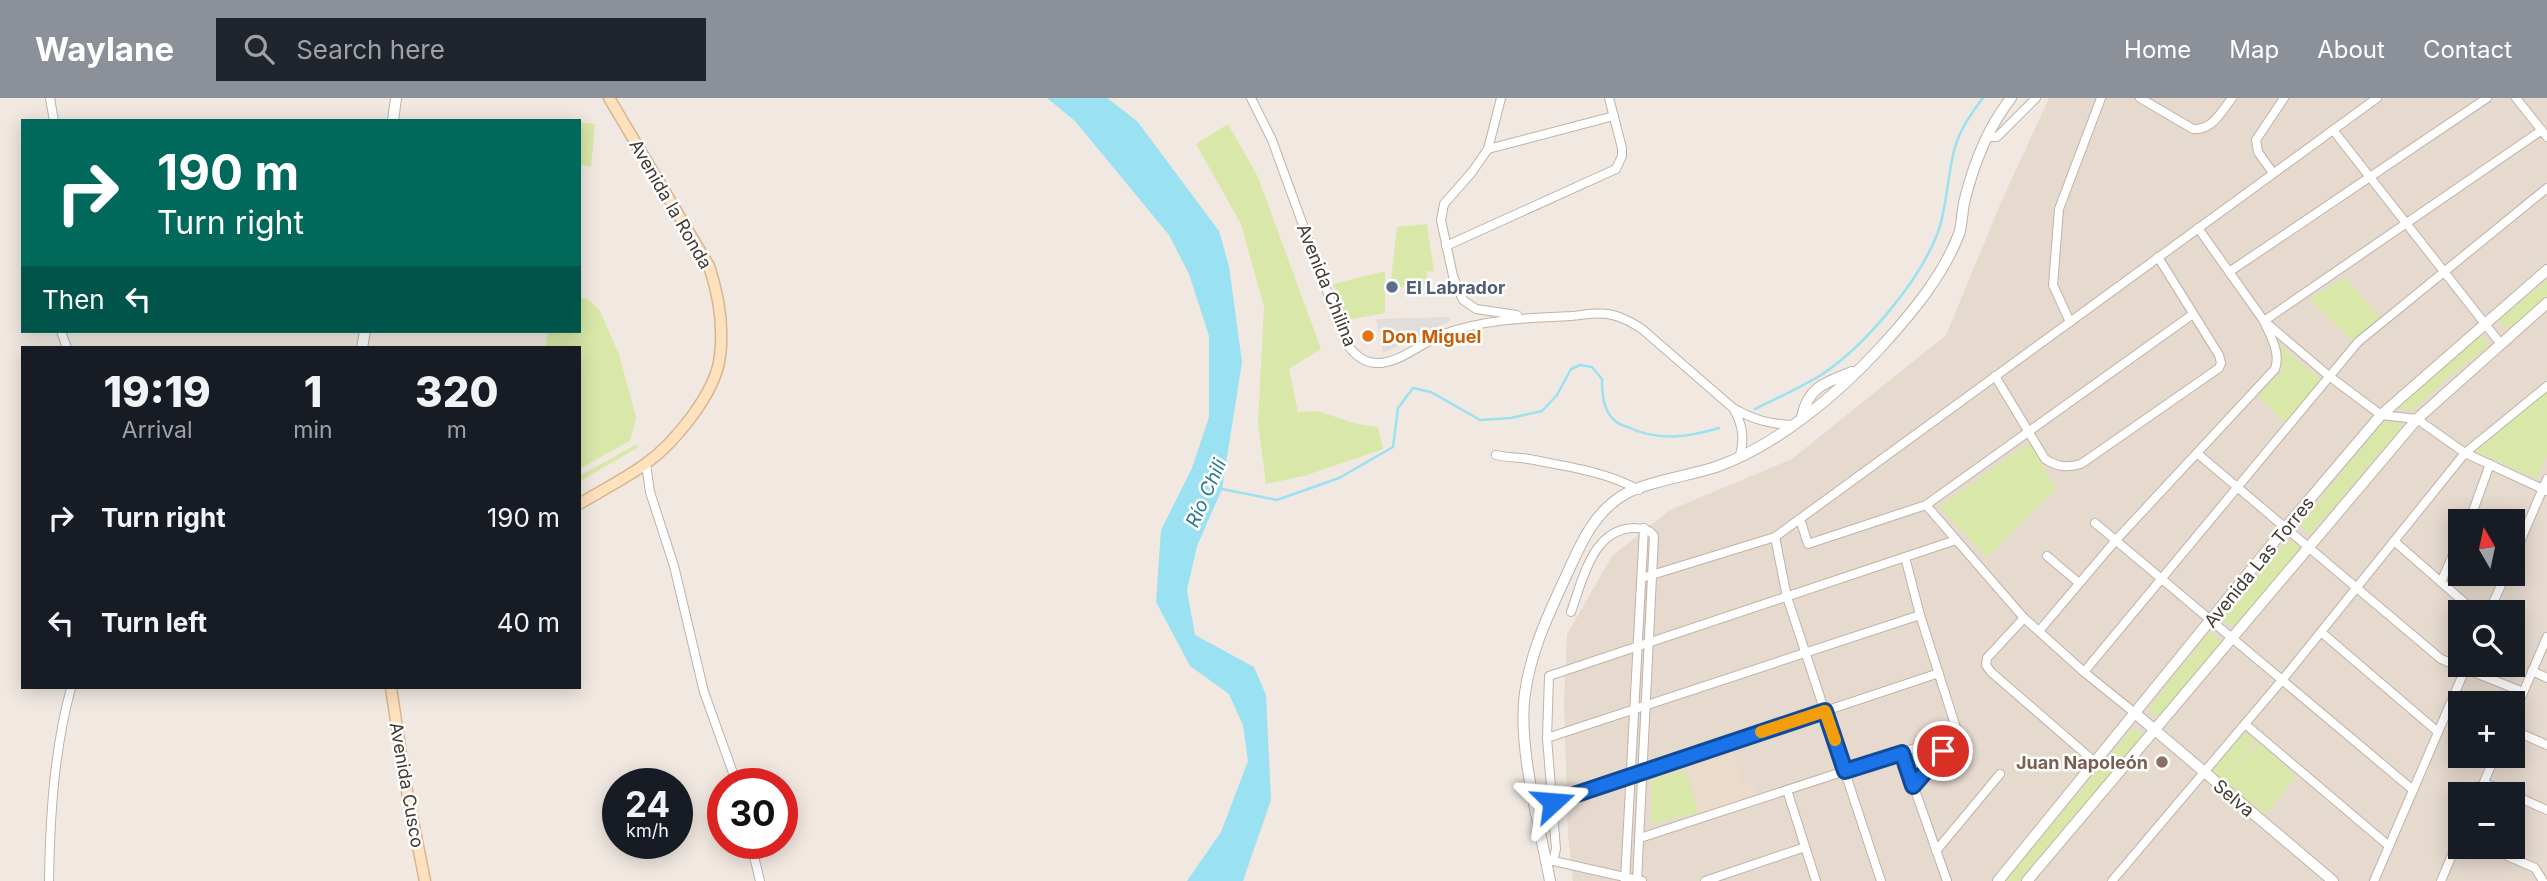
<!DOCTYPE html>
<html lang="en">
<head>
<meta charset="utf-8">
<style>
	:root { --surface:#171b24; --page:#20242c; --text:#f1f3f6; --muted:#9ea1a6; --accent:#8c9099 }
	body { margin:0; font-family:Inter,sans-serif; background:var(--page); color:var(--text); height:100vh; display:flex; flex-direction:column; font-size:26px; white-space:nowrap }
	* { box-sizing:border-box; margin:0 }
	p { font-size:23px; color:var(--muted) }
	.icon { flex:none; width:38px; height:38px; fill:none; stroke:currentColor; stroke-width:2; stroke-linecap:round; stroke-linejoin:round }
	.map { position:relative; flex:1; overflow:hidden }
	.side { position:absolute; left:21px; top:248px; width:560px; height:343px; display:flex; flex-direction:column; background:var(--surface); border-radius:0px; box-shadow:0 4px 18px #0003 }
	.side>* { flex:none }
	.guide { position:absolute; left:21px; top:21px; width:560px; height:214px; border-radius:0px; box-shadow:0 4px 18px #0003; background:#00695c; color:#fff; overflow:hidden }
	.needle { width:46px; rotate:351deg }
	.fabs { position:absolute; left:2448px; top:411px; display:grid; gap:14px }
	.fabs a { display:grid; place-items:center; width:77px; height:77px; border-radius:0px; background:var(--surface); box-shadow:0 4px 18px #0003; font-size:35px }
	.speed { position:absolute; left:602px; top:670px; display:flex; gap:14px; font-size:35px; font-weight:700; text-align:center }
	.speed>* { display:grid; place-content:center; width:91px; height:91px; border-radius:50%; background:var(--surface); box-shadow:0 4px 18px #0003; line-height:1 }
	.speed small { font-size:18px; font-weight:400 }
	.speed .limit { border:10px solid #d22; background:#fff; color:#111 }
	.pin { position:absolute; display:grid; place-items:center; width:60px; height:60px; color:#fff; margin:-30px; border:4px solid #fff; border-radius:50%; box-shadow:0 2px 7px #0007 }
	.me { position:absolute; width:77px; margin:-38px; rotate:71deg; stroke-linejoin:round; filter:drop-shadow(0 0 5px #0008) }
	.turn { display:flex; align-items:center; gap:24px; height:147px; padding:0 21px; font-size:32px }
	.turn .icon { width:91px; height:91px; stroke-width:2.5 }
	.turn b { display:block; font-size:49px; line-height:60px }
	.then { display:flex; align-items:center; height:66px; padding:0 21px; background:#0003; gap:14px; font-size:26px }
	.eta { display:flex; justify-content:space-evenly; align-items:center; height:119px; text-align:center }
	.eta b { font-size:42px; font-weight:800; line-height:49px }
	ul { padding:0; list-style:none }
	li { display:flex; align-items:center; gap:21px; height:105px; padding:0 21px }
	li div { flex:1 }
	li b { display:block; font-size:26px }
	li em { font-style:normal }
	header { display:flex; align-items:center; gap:42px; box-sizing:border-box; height:98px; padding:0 35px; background:var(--accent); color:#fff }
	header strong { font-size:33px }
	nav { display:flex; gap:38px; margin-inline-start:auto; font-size:24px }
	.search { width:490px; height:63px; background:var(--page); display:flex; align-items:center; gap:18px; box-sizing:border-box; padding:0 24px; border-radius:0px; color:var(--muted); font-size:26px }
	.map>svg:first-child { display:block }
	.residential { fill:#e6dacf; fill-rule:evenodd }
	.education { fill:#ebdbcb }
	.green { fill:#d9e8a8 }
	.parking { fill:#e1dddb }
	.water { fill:#9ae1f2 }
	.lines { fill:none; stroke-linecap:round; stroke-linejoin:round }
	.stream { stroke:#9ae1f2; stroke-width:2.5 }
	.minor-casing { stroke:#c0b2a7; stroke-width:10 }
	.tertiary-casing { stroke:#c0b2a7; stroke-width:12 }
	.secondary-casing { stroke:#d7b591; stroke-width:13 }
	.minor { stroke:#fff; stroke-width:8 }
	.tertiary { stroke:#fff; stroke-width:10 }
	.secondary { stroke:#ffe1be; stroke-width:10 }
	.route-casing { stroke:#114b97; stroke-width:18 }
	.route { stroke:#1a73e8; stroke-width:12 }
	.slow { stroke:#f59e0b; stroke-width:12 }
	.service-dot { fill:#5c6f8a; stroke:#fff; stroke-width:2.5 }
	.food-dot { fill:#e8710a; stroke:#fff; stroke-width:2.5 }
	.education-dot { fill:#8d6e63; stroke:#fff; stroke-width:2.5 }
	.labels { text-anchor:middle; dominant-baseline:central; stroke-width:5; stroke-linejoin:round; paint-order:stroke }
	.street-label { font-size:18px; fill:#433932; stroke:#fff }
	.service-label { font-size:18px; font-weight:bold; fill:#4e5e75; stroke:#fff; text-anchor:start }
	.food-label { font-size:18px; font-weight:bold; fill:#c56008; stroke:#fff; text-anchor:start }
	.education-label { font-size:18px; font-weight:bold; fill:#785e54; stroke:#fff; text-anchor:end }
	.water-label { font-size:19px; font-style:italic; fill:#257b90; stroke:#fff }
</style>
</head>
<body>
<header>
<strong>Waylane</strong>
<div class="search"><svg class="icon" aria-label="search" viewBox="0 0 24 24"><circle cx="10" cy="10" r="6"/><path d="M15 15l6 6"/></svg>Search here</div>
<nav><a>Home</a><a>Map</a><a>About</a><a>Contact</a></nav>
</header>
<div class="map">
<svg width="2547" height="783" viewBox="0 0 2547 783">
	<rect width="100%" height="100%" fill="#f1e9e1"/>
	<path class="residential" d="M2049 0H2547V783H1573L1568 737 1564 604 1567 536 1612 458 1670 412 1792 361 1946 237 2002 102ZM2460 424H2513V476H2460ZM2460 514H2513V567H2460ZM2460 606H2513V658H2460ZM2460 696H2513V749H2460Z"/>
	<path class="education" d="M1734 656 1743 686 1753 683 1757 698 1700 715 1686 670Z"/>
	<g class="green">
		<path d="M579 24 595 26 591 69 579 66Z"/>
		<path d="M1228 26 1258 79 1321 251 1289 271 1298 314 1318 313 1357 326 1378 329 1383 351 1304 378 1266 386 1258 325 1264 209 1241 126 1196 46Z"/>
		<path d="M1427 126 1434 174 1427 173V188L1390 190 1397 129Z"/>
		<path d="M1385 173V215L1348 222 1333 186Z"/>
		<path d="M2345 179 2380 220 2353 243 2309 201Z"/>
		<path d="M2547 182V200L2511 229 2506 230 2500 225V220Z"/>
		<path d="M586 200 599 211 619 256 636 319 630 343 579 371V250H545L548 233H579V201Z"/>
		<path d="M2479 238 2485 240 2489 248 2447 280 2414 311H2402L2399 306Z"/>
		<path d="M2280 247 2321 282 2285 324 2257 297 2283 272Z"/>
		<path d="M2547 293V358L2537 381 2476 353Z"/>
		<path d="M2392 321 2400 324 2402 329 2312 434 2308 435 2304 432 2301 425 2384 322Z"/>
		<path d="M2030 344 2056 391 1987 459 1939 409Z"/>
		<path d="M637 346V350L579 384V378Z"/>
		<path d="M2285 444H2295L2299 448V456L2235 528 2225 525 2223 519Z"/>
		<path d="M2209 535H2214L2221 544 2160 617 2153 619 2150 608Z"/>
		<path d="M2135 631 2142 634V638L2019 783H2005L2129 634Z"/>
		<path d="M2243 632 2256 643 2225 679 2259 644 2296 678 2268 714 2233 685 2267 715 2263 720 2207 672Z"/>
		<path d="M1949 644 1916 674 1911 657Z"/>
		<path d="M1685 671 1698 715 1651 726V681Z"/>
	</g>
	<path class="parking" d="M1450 219 1451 223 1383 255 1376 221Z"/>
	<path class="water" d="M1047 0H1107L1137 23 1219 133 1229 168 1242 264 1222 391 1197 448 1187 492 1195 537 1254 569 1266 597 1271 702 1243 783H1187L1221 734 1248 663 1243 627 1229 596 1190 568 1156 504 1161 432 1192 370 1209 319V238L1189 176 1169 137 1075 23Z"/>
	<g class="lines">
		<g class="stream">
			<path d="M1755 311C1777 300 1800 290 1821 277 1864 249 1920 183 1938 134 1948 106 1947 74 1956 46 1962 28 1972 14 1983 0"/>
			<path d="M1222 391 1277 402 1339 380 1393 349 1398 310 1413 290 1431 294 1480 322 1511 320 1542 313 1557 297 1571 271 1580 267 1592 269 1602 281C1602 295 1603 312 1614 322 1617 325 1624 328 1628 329 1658 344 1689 339 1719 330"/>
		</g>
		<defs>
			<g id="minor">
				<path d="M50 0 54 23"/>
				<path d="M1251 0 1272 42 1346 245C1355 257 1364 266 1381 265 1405 262 1422 244 1444 236 1484 221 1528 220 1571 218 1583 217 1596 214 1608 216 1621 218 1631 224 1642 231L1733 310C1743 327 1745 341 1739 360"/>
				<path d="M1501 0 1488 51 1472 74 1444 106 1441 122 1453 178 1463 202 1476 211 1517 217"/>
				<path d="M2140 0 2193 31C2213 32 2221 14 2232 0"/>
				<path d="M2516 0 2547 39"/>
				<path d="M2333 32 2500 245"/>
				<path d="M1986 39H1997L2036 0"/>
				<path d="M1488 51 1614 18"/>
				<path d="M2273 75 2258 54 2256 42 2284 0"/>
				<path d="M2198 130 2264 223 2329 278 2381 317 2417 321 2465 355 2547 393"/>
				<path d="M1446 148 1616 71 1622 58V50L1609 0"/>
				<path d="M2229 174 2487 0"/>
				<path d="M2070 224 2053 187 2059 111 2101 0"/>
				<path d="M61 233 67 250"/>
				<path d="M1995 278 2045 361C2058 369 2067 370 2081 366L2219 270 2221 265 2219 257 2158 159"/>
				<path d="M1735 311C1754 322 1770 326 1792 327"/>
				<path d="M2198 356 2441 561 2523 594"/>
				<path d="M1496 357C1508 360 1521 359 1534 362 1569 369 1607 374 1639 392"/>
				<path d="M646 366 650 394 674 468 704 594 737 686"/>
				<path d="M1926 407 2024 520 2084 574 2136 616"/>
				<path d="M1800 421 1808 446 1926 407 2193 216"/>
				<path d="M2469 424 2490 366"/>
				<path d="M2095 425 2413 692"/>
				<path d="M1775 439 1787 499 1881 783"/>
				<path d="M2394 443 2473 512 2479 514"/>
				<path d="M2047 458 2079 485"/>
				<path d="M1905 459 1920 517 1958 636"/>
				<path d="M2513 460 2547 381"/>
				<path d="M1642 480 1775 439 2377 0"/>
				<path d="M2441 484 2460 441"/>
				<path d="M1571 514C1583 481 1593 429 1636 430 1644 430 1649 431 1654 438L1637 783"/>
				<path d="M2489 514 2506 476"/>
				<path d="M2024 520 1987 560 1986 567 1991 574 2096 665"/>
				<path d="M2039 533 2116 442 2275 271C2281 254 2270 238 2264 223L2542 32"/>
				<path d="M2321 534 2438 634"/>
				<path d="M2532 573 2547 580"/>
				<path d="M2084 574 2358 244 2547 90"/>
				<path d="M2513 618 2547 539"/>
				<path d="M2245 626 2389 748"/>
				<path d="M2513 632 2547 647"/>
				<path d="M1547 640 1920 517"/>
				<path d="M1902 655 1947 783"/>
				<path d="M2484 685 2512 696"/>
				<path d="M1913 688 1956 638"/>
				<path d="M1787 692 1816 783"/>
				<path d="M2479 696 2495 658"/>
				<path d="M2513 697 2547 712"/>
				<path d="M1553 704 1939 575"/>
				<path d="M1640 740 1958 636"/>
				<path d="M751 746 760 783"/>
				<path d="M2487 749 2535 770 2543 783"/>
				<path d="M1936 753 2000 676"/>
				<path d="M1549 762 1642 783"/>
				<path d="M1553 763 1556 751 1547 640 1549 578 1956 442"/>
				<path d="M49 783C50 719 54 652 71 590"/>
				<path d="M1625 783 1644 430"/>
				<path d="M1705 783 1805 749"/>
				<path d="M2112 783 2283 581 2465 355 2547 288"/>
				<path d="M2374 783 2467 567"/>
				<path d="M2441 783 2460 738"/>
			</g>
			<g id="tertiary">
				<path d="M393 23 396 0"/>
				<path d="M362 250 365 233"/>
				<path d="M1802 319C1808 289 1826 284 1852 274"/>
				<path d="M2136 616 2333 783"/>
				<path d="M1550 783C1540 729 1517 648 1525 595 1531 552 1549 515 1567 476 1581 445 1594 414 1625 396 1646 384 1691 377 1716 369 1776 348 1838 296 1881 249 1911 216 1943 178 1959 136 1962 127 1962 116 1964 105 1973 67 1987 31 2011 0"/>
				<path d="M1998 783 2286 429 2381 317 2547 172"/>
				<path d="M2027 783 2417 321 2547 205"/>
			</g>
			<g id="secondary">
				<path d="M579 406C601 393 624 381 644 367 674 346 716 295 720 258 724 226 719 198 709 168L609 0"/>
				<path d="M391 590 406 688 425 783"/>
			</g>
		</defs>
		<use href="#minor" class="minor-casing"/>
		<use href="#tertiary" class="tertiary-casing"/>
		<use href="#secondary" class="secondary-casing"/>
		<use href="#minor" class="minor"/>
		<use href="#tertiary" class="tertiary"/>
		<use href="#secondary" class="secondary"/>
	</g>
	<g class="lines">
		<defs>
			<path id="route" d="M1553 704 1825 613 1845 673 1902 655 1913 688 1943 653"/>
		</defs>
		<use href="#route" class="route-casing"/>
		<use href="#route" class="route"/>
		<path class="slow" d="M1761 634 1825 613 1835 642"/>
	</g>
	<circle class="service-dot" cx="1392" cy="189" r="7"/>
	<circle class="food-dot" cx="1368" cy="238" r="7"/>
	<circle class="education-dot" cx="2162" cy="664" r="7"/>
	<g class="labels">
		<g class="street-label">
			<text transform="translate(671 106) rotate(60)">Avenida la Ronda</text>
			<text transform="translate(1327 187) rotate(68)">Avenida Chilina</text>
			<text transform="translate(2259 464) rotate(-51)">Avenida Las Torres</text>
			<text transform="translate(407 687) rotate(80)">Avenida Cusco</text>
			<text transform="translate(2234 700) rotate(40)">Selva</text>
		</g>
		<g class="service-label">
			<text x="1406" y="189">El Labrador</text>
		</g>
		<g class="food-label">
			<text x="1382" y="238">Don Miguel</text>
		</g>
		<g class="education-label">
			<text x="2148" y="664">Juan Napoleón</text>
		</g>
		<g class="water-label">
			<text transform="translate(1206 395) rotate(-66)">Río Chili</text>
		</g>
	</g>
</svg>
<div class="fabs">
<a><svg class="needle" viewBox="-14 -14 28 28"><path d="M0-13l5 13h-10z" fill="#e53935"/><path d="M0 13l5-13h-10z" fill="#9ea1a6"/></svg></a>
<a><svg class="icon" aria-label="search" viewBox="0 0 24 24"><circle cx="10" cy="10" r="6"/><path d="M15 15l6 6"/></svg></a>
<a>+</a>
<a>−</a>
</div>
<div class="speed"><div>24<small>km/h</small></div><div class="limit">30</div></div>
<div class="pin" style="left:1943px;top:653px;background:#d93025"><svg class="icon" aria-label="arrive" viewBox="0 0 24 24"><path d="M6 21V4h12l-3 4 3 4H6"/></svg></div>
<svg class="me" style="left:1553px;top:704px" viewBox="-20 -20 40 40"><path d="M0-17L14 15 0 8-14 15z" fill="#1a73e8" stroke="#fff" stroke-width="4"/></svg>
<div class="guide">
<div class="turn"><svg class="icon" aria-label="right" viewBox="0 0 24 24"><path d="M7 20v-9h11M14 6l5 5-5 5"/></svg><div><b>190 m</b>Turn right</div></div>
<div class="then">Then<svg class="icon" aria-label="left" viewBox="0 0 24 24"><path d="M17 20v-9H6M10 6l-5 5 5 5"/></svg></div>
</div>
<section class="side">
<div class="eta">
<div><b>19:19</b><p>Arrival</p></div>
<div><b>1</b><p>min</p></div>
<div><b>320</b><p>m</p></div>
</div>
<ul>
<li><svg class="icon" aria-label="right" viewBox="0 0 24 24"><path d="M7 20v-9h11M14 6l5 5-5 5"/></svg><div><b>Turn right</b></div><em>190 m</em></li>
<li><svg class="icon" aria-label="left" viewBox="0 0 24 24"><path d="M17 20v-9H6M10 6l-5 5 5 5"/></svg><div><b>Turn left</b></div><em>40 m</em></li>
</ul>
</section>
</div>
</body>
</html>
